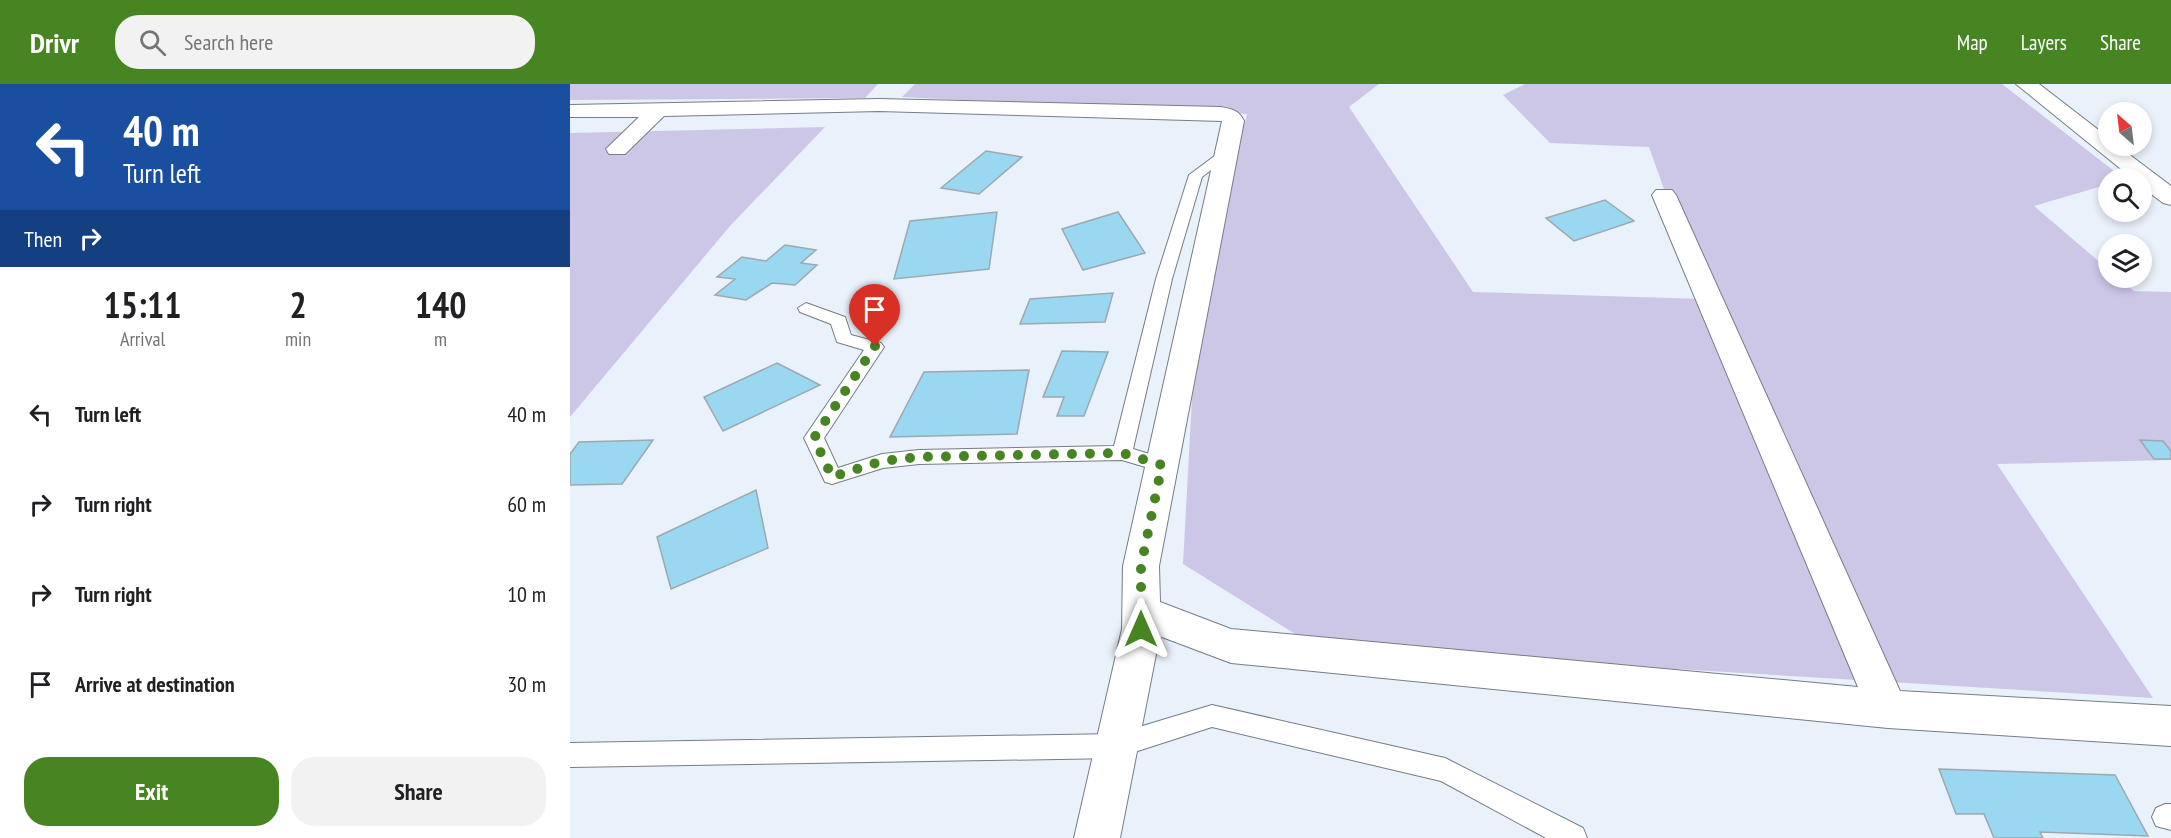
<!DOCTYPE html>
<html lang="en">
<head>
<meta charset="utf-8">
<style>
	:root { --surface:#fff; --page:#f2f2f2; --text:#202124; --muted:#757577; --accent:#478422 }
	body { margin:0; font-family:"PT Sans Narrow",sans-serif; background:var(--page); color:var(--text); height:100vh; display:flex; flex-direction:column; font-size:22px; white-space:nowrap }
	* { box-sizing:border-box; margin:0 }
	p { font-size:20px; color:var(--muted) }
	.icon { flex:none; width:33px; height:33px; fill:none; stroke:currentColor; stroke-width:2; stroke-linecap:round; stroke-linejoin:round }
	.map { position:relative; flex:1; overflow:hidden }
	.side { display:flex; flex-direction:column; background:var(--surface); width:570px }
	.side>* { flex:none }
	.banner { background:#1a4fa0; color:#fff; overflow:hidden }
	.needle { width:39px; rotate:332deg }
	.buttons { position:absolute; left:1528px; top:18px; display:grid; gap:12px }
	.buttons a { display:grid; place-items:center; width:54px; height:54px; border-radius:50%; background:var(--surface); box-shadow:0 3px 9px #0003; font-size:30px }
	.pin { position:absolute; display:grid; place-items:center; width:51px; height:51px; color:#fff; margin:-62px -26px; border-radius:50% 50% 50% 0; rotate:-45deg; box-shadow:0 0 6px #0007 }
	.pin .icon { rotate:45deg }
	.me { position:absolute; width:66px; margin:-33px; rotate:0deg; stroke-linejoin:round; filter:drop-shadow(0 0 4px #0008) }
	.turn { display:flex; align-items:center; gap:21px; height:126px; padding:0 24px; font-size:27px }
	.turn .icon { width:78px; height:78px; stroke-width:2.5 }
	.turn b { display:block; font-size:42px; line-height:51px }
	.then { display:flex; align-items:center; height:57px; padding:0 24px; background:#0003; gap:12px; font-size:22px }
	.eta { display:flex; justify-content:space-evenly; align-items:center; height:102px; text-align:center }
	.eta b { font-size:36px; font-weight:700; line-height:42px }
	.primary-button { display:flex; gap:12px; margin-top:auto; padding:12px 24px }
	.primary-button a { flex:1; height:69px; border-radius:24px; background:var(--accent); color:#fff; font-size:24px; font-weight:700; line-height:69px; text-align:center }
	.primary-button a+a { background:var(--page); color:var(--text) }
	ul { padding:0; list-style:none }
	li { display:flex; align-items:center; gap:18px; height:90px; padding:0 24px }
	li div { flex:1 }
	li b { display:block; font-size:22px }
	li em { font-style:normal }
	header { display:flex; align-items:center; gap:36px; box-sizing:border-box; height:84px; padding:0 30px; background:var(--accent); color:#fff }
	header strong { font-size:28px }
	nav { display:flex; gap:33px; margin-inline-start:auto; font-size:21px }
	.search { width:420px; height:54px; background:var(--page); display:flex; align-items:center; gap:15px; box-sizing:border-box; padding:0 21px; border-radius:24px; color:var(--muted); font-size:22px }
	main { display:flex; flex:1; min-height:0 }
	.map>svg:first-child { display:block }
	.green { fill:#cdc7e7 }
	.building { fill:#9ad7f1; stroke:#9da9ae; stroke-width:1.5 }
	.lines { fill:none; stroke-linecap:round; stroke-linejoin:round }
	.service-casing { stroke:#767d85; stroke-width:2 }
	.minor-casing { stroke:#767d85; stroke-width:2 }
	.service { fill:#fff; fill-rule:evenodd }
	.minor { fill:#fff; fill-rule:evenodd }
	.route { stroke:#478422; stroke-width:10; stroke-dasharray:0 18 }
</style>
</head>
<body>
<header>
<strong>Drivr</strong>
<div class="search"><svg class="icon" aria-label="search" viewBox="0 0 24 24"><circle cx="10" cy="10" r="6"/><path d="M15 15l6 6"/></svg>Search here</div>
<nav><a>Map</a><a>Layers</a><a>Share</a></nav>
</header>
<main>
<section class="side">
<div class="banner">
<div class="turn"><svg class="icon" aria-label="left" viewBox="0 0 24 24"><path d="M17 20v-9H6M10 6l-5 5 5 5"/></svg><div><b>40 m</b>Turn left</div></div>
<div class="then">Then<svg class="icon" aria-label="right" viewBox="0 0 24 24"><path d="M7 20v-9h11M14 6l5 5-5 5"/></svg></div>
</div>
<div class="eta">
<div><b>15:11</b><p>Arrival</p></div>
<div><b>2</b><p>min</p></div>
<div><b>140</b><p>m</p></div>
</div>
<ul>
<li><svg class="icon" aria-label="left" viewBox="0 0 24 24"><path d="M17 20v-9H6M10 6l-5 5 5 5"/></svg><div><b>Turn left</b></div><em>40 m</em></li>
<li><svg class="icon" aria-label="right" viewBox="0 0 24 24"><path d="M7 20v-9h11M14 6l5 5-5 5"/></svg><div><b>Turn right</b></div><em>60 m</em></li>
<li><svg class="icon" aria-label="right" viewBox="0 0 24 24"><path d="M7 20v-9h11M14 6l5 5-5 5"/></svg><div><b>Turn right</b></div><em>10 m</em></li>
<li><svg class="icon" aria-label="arrive" viewBox="0 0 24 24"><path d="M6 21V4h12l-3 4 3 4H6"/></svg><div><b>Arrive at destination</b></div><em>30 m</em></li>
</ul>
<div class="primary-button"><a>Exit</a><a>Share</a></div>
</section>
<div class="map">
<svg width="1601" height="754" viewBox="0 0 1601 754">
	<rect width="100%" height="100%" fill="#e9f1fb"/>
	<g class="green">
		<path d="M0 0H308L295 14 0 16Z"/>
		<path d="M345 0H809L779 23 903 208 1133 215 1079 63 980 59 933 11 955 0H1432L1553 94H1539V100L1464 122 1539 186V194H1548L1564 207 1601 208V376L1427 380 1583 614 746 563 613 480 626 241 677 30 332 13Z"/>
		<path d="M255 43 160 142 0 333V49Z"/>
	</g>
	<g class="building">
		<path d="M416 67 452 73 409 110 371 104Z"/>
		<path d="M1035 116 1064 137 1004 157 976 134Z"/>
		<path d="M427 128 419 185 324 195 340 137Z"/>
		<path d="M548 128 575 169 513 186 492 145Z"/>
		<path d="M215 161 246 166 231 179 247 181 225 201 202 199 176 216 145 211 165 195 147 193 172 173 196 177Z"/>
		<path d="M543 209 535 238 450 240 460 215Z"/>
		<path d="M492 267 538 268 514 332H487L494 313H473Z"/>
		<path d="M207 279 250 301 153 347 134 313Z"/>
		<path d="M459 286 447 350 320 353 354 288Z"/>
		<path d="M83 356 52 400 0 401V370L9 358Z"/>
		<path d="M1570 356 1593 357 1601 367V375H1584Z"/>
		<path d="M186 406 198 464 101 505 87 453Z"/>
		<path d="M1369 685 1545 691 1578 752 1470 748 1473 754H1424L1414 730H1386Z"/>
	</g>
	<g class="lines">
		<defs>
			<g id="service">
				<path d="M658 62 663 63V69L632 93 602 195 563 365 599 376 602 381 599 386 592 388 552 376 349 380 313 384 262 400 255 398 234 354 294 266 267 258 261 240 230 228 228 224 236 219 275 233 281 251 311 259 314 263 254 354 268 384 312 370 349 366 544 362 586 195 619 91Z"/>
				<path d="M642 621 875 674 1013 744 1017 754H976L871 697 642 643 546 674 0 683V659L546 650Z"/>
				<path d="M1595 720H1601V746L1586 742 1582 733 1586 724Z"/>
			</g>
			<g id="minor">
				<path d="M1446 0H1469L1539 54V62H1548L1601 102V121L1593 119 1572 103V94H1562Z"/>
				<path d="M309 15 651 23C662 25 669 26 674 37L589 482 590 518 661 545 1288 603 1082 111 1086 106H1102L1106 111 1330 607 1601 622V662L1318 644 661 579 592 553 589 555 550 754H504L552 545 553 482 652 37 309 27 94 32 55 70H39L36 65 69 33H0V21Z"/>
			</g>
		</defs>
		<use href="#service" class="service-casing"/>
		<use href="#minor" class="minor-casing"/>
		<use href="#service" class="service"/>
		<use href="#minor" class="minor"/>
	</g>
	<g class="lines">
		<path class="route" d="M305 262 244 354 262 393 312 377 349 373 552 369 592 381 571 482V545"/>
	</g>
</svg>
<div class="buttons">
<a><svg class="needle" viewBox="-14 -14 28 28"><path d="M0-13l5 13h-10z" fill="#e53935"/><path d="M0 13l5-13h-10z" fill="#757577"/></svg></a>
<a><svg class="icon" aria-label="search" viewBox="0 0 24 24"><circle cx="10" cy="10" r="6"/><path d="M15 15l6 6"/></svg></a>
<a><svg class="icon" aria-label="layers" viewBox="0 0 24 24"><path d="M12 4l9 5-9 5-9-5zM3 14l9 5 9-5"/></svg></a>
</div>
<div class="pin" style="left:305px;top:262px;background:#d93025"><svg class="icon" aria-label="arrive" viewBox="0 0 24 24"><path d="M6 21V4h12l-3 4 3 4H6"/></svg></div>
<svg class="me" style="left:571px;top:545px" viewBox="-20 -20 40 40"><path d="M0-17L14 15 0 8-14 15z" fill="#478422" stroke="#fff" stroke-width="4"/></svg>
</div>
</main>
</body>
</html>
